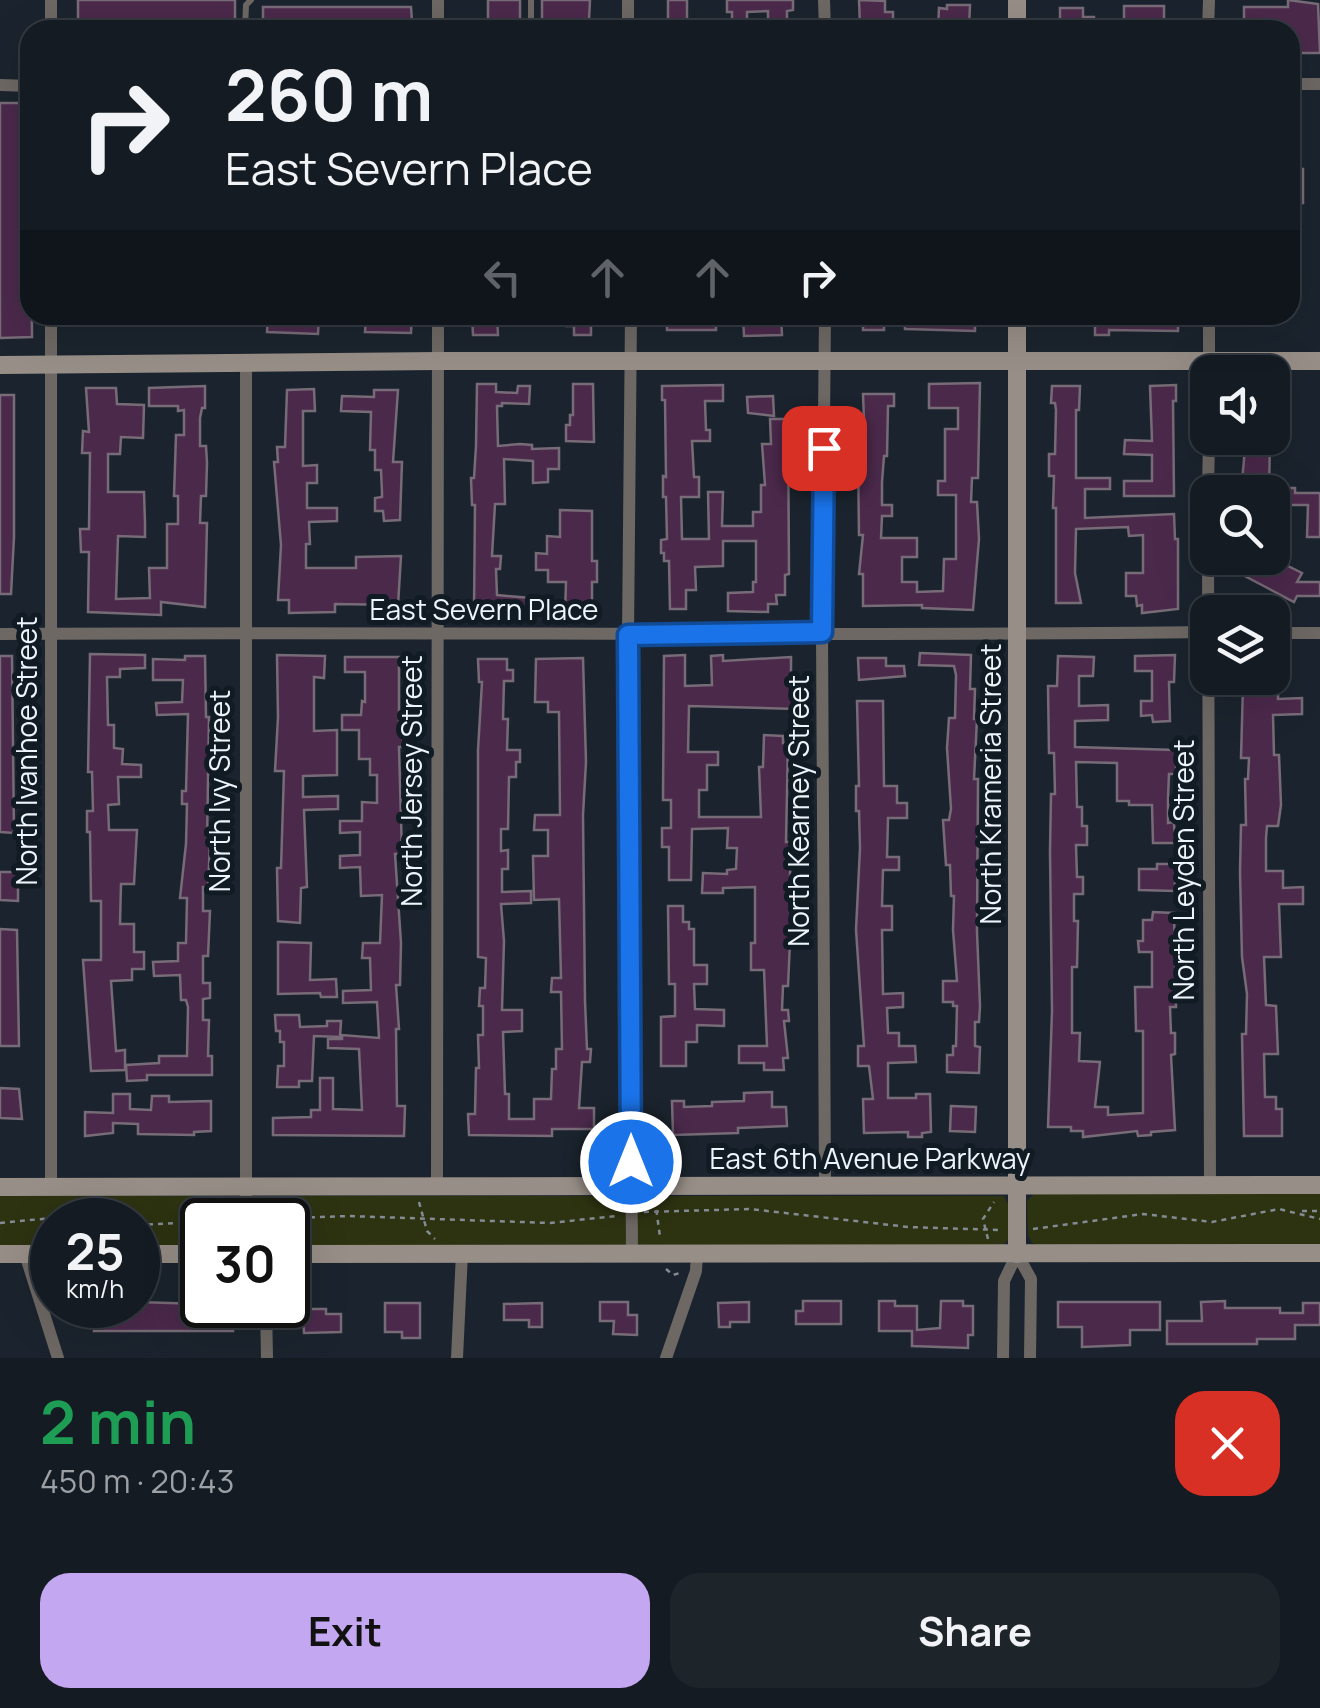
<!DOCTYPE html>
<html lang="en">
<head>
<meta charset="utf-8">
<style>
	:root { --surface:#141b22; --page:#1d242a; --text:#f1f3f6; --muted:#9da1a5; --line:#333940; --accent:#c4a7f1 }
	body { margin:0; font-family:Manrope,sans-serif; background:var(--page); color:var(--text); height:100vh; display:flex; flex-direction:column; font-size:38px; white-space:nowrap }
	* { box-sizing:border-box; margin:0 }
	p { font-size:32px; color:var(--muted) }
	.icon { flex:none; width:55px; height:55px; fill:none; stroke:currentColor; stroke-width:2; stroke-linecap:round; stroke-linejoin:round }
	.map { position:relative; height:1358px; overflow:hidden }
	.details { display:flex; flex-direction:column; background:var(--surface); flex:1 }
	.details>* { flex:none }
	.top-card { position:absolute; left:20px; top:20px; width:1280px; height:305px; border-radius:30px; box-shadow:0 10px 40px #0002,0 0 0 2px var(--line); background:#141b22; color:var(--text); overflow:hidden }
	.tools { position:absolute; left:1190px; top:355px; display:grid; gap:20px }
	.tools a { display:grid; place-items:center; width:100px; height:100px; border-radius:20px; background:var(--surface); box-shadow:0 10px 40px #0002,0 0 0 2px var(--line); font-size:50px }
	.speed { position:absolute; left:30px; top:1198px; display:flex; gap:20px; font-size:50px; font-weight:700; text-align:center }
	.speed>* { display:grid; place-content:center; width:130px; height:130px; border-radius:50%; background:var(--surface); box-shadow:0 10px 40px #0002,0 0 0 2px var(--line); line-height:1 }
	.speed small { font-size:25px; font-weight:400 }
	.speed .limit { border:5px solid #111; border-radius:15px; background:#fff; color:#111 }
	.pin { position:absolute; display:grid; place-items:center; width:85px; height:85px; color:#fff; margin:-42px; border-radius:20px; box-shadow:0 5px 15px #0006 }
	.me { position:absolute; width:110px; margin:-55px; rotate:0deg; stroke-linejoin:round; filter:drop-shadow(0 0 8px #0008) }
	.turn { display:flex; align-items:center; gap:35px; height:210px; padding:0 40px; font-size:45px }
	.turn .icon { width:130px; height:130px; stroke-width:2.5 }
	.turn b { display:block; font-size:70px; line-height:85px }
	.lanes { display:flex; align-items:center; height:95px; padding:0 40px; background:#0003; justify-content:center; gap:50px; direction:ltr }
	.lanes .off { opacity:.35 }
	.round { display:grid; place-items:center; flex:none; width:105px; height:105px; border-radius:30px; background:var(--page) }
	.overview { display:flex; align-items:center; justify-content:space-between; height:170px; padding:0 40px }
	h1 { font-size:60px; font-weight:700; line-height:75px; color:#1e9e55 }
	.cta { display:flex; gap:20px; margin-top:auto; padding:20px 40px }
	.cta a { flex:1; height:115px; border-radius:30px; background:var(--accent); color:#111; font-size:40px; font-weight:700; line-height:115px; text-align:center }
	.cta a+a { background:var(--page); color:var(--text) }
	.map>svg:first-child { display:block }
	.green { fill:#2d3311 }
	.building { fill:#4b294b; stroke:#776b77; stroke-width:2.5 }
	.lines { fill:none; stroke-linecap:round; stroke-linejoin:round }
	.path { stroke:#838b94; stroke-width:2.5; stroke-dasharray:5 5; stroke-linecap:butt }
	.lane { stroke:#6d6863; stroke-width:6 }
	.street { stroke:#6d6863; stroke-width:12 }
	.secondary { stroke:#978f87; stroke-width:18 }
	.route-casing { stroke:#114b97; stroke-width:25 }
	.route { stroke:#1a73e8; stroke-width:18 }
	.labels { text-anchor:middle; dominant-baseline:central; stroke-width:10; stroke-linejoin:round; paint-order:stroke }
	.street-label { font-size:28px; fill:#edf4fb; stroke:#111b24 }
</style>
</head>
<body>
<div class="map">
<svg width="1320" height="1358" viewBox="0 0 1320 1358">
	<rect width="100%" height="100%" fill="#1b242e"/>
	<g class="green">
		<path d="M1320 1193V1245H1037L1032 1243 1028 1235 1027 1201 1034 1194Z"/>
		<path d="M0 1196H1004L1008 1204V1240L1001 1247H288V1220H202V1247H138V1220H52V1247H0Z"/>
	</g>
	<g class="building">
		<rect x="78" y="0" width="157" height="30"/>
		<rect x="488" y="0" width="32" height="30"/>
		<path d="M542 0H590L589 20H542Z"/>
		<rect x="668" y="0" width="19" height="25"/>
		<path d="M727 0H793V10L787 11V30H768V11L747 12V30H732V12H727Z"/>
		<path d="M859 0 885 1V12H893V24L860 25Z"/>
		<path d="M1288 0 1318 4 1320 53H1290L1288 29H1244V7H1288Z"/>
		<path d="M947 5H970L969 28H938L939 8 947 9Z"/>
		<rect x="1124" y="6" width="40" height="24"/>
		<path d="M263 7H411L412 21H263Z"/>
		<path d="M1060 8H1083V17H1094V30H1060Z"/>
		<path d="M0 103H30L32 337 0 338Z"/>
		<rect x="1290" y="169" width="13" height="34"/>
		<path d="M268 315H319L318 334 267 332Z"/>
		<path d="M366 315H412L411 333 365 332Z"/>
		<path d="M472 315H497L498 335H473Z"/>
		<path d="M566 315H584V319H591V335H574V326H566Z"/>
		<rect x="667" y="315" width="49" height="15"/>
		<path d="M763 315H781L782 335 744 336 743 316Z"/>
		<rect x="863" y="315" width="21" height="15"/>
		<path d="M904 315H975V331L905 329Z"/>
		<path d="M1123 315H1178V331L1109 330V335H1095V319H1123Z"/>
		<path d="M980 383 978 478H972L971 502H977L979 539 973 610 922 608V605L863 606V574H859L863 535H859L858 457V446H865L863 394H894V406H888L887 456H884L882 482V505H892V516H882L881 538H917V557H902V582H917V592L943 591 944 559H956V495H938V481H945V429H958V408H929V384Z"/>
		<path d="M477 384H496V392L517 393 518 386H530L529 404 502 403V406H497L498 446 520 444 532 445V449L559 448V469H548V482L533 483V461L504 459 505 504H495L492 556H501L500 569H496L497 595 530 598V613L474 611 475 505H472L471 478H474L476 446Z"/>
		<path d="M573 384H593L594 442 566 441V425H570V415H573Z"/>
		<path d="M723 385V401H705L706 430H710V441H692L694 477H699V497H681L682 539H709L708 492H723L722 526H753V512H761V485H765L762 444H771L770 419H788L789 574 785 575V595H776L777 604H768V612L728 611V593L753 592V582H756V541H723V566L695 567 696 590H686V609H670L669 561H664V553H661V540L667 539 666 497H663V476L666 477 665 400H662V386Z"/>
		<path d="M1176 385V401H1173L1174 496H1124V481H1152V455L1124 454 1125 440 1152 441 1150 386Z"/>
		<path d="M205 386V408H202L200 418V446H206L207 463 206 496H201L200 523H207L205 607 161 602V615L88 612 89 552H81L80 529H89L90 453H82L83 431 89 432 86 388H116L117 404 144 405 143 438 121 437 120 454H108V492H144L145 523V537L118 536 116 599 150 598 149 568H167V524H178V496H174L176 435H184V410L178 411V406H149V388Z"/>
		<path d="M1052 386H1080L1079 410H1076V478H1110V489H1085V518L1174 514 1175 539H1178V609L1142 613V605L1137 606 1136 596H1126V573H1143V535L1129 536 1128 527 1076 529 1075 573 1081 603H1056V508H1053L1054 476H1049V454H1055L1056 410 1055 403H1051Z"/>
		<path d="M314 389 315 411H303V466L317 465V483H307V508H337V521L309 522 310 544H306V568H356V557L401 556 398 605 335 604V612L289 613V600H278L281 545 274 462H278L277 447H285L287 390Z"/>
		<path d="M374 390H398L393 462H402L400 520 384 521 383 511H375V498L382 497V493L381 470H375V450H370L371 412 341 411 342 396 374 397Z"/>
		<path d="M0 395H14V537L11 594H0Z"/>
		<path d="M773 396 774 416 748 413 747 397Z"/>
		<path d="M1246 438H1270L1269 492H1241Z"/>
		<path d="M1280 488H1295V493H1320V537H1307L1308 505H1280Z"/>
		<path d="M560 510 592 511V561H597V582H592V614H565L566 582H548V570H536V553L547 554V536L560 537Z"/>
		<path d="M1272 552 1288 560 1286 565 1302 573 1297 582H1320V596H1297L1294 602 1241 574 1250 558H1272Z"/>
		<path d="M920 653 971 655 970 689H975L974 719H977L974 779H978L977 932 980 1006 979 1022H975V1046L980 1047 979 1073 947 1072V1055H953V1046H956L957 1006H953V1002H943V981H957L953 930 954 896H951L950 865H946L943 820H949L951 809 947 748 949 718H955L956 675 954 666 919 665Z"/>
		<path d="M90 654 145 655V668L120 669V677H107L108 725H114V748L123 749 122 764 141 765V777H118L119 804 108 805 109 830H137L134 884H121L120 924H134V952H144V969H132V980L111 981 116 1051 125 1050V1070L91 1071 83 960H101V901H91L90 832H87V811H93L92 772H88Z"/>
		<path d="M277 655 325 656 324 678 314 677V731L337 730V775L303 776V797L338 796V809L304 810 307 887 301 888 300 923 278 921 277 868H281L284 771H275L278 717Z"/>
		<path d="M685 655V686L712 685 711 656 723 655V661L791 657V688H796V709L689 706 688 752H718V765H707V790H699V817H761L759 767H763L764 735 783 736V743H788L786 842H791L790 876H793L788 986H783L782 1010H788L789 1021H784L788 1058H783L784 1070H764V1063H739V1046H767L764 970H751V943H755V887L723 888V893H702L703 873 727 874V870L736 869 737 848H727L728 828 692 829 691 880H669V847H662V828H671V800H663L664 656Z"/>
		<path d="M1175 655 1174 682H1169L1170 721 1153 722 1152 715 1141 716V701H1152V671H1135V656Z"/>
		<path d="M0 656H12L14 833 0 832Z"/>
		<path d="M185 656H205L206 717H209L207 844H210L208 887H203V911H210L208 956H203V983H210V998L203 999V1020H209L208 1056H212V1075H147V1080L127 1081 126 1065 159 1063V1056H187L188 1007 186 1000H181L180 975 154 976 153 962 178 961V943H186L187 898H180L186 844 187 804H182V791H186L188 714 157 715 156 703 182 702 183 680H153V659L185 660Z"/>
		<path d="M1058 656 1094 657 1093 676H1079V706L1108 705V720L1075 721V747L1176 750V774H1169L1168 798V823L1174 822 1175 843H1153L1152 805H1129V801H1117V763L1076 762 1077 807H1082V826H1087V845H1076L1077 877H1083V894H1074V921H1078L1077 967H1072V1033H1080L1079 1061 1100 1062 1095 1107H1108V1115L1143 1113V1031H1136L1135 987H1152V952H1139L1138 941H1143V920H1152L1153 912 1174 913 1176 1007H1170L1171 1033H1175V1054L1171 1055 1175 1130 1151 1132V1135L1138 1136 1137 1131 1083 1137V1131H1071V1127H1048L1052 1011 1050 851 1051 794H1055L1054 753H1049L1048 686H1057Z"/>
		<path d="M345 657H399V734H403V747H399L402 854H395L401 943 400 985H396L399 1029H396L397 1106H405L404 1136 273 1135V1118L311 1117V1110H320V1078H333V1109L362 1110 359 1049 328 1048V1039H342V1035L379 1038 377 1002 343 1003V991L371 990 370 958H362L363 943H380L382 895 361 896 360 867 340 868V856L360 855V832L340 833V821H362V802L377 803V775H370V759H359V730H342V715H361L362 701 365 702V672H345Z"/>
		<path d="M583 658 586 762 583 815 585 1001 587 1049H591L590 1062H582L579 1108H594V1129H552V1136L469 1135 468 1114H475L476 1068H479L478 1035H483V1006H479L480 988H485L486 958 478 957V750L482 682H479L478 659H507V670H513V681H504L503 719H508L507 750H520V762H516V777H509L508 829H501V851L508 850V869H502V892L531 891V903L501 904 504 941 502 1010H522V1031L503 1032 505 1094H509V1119H534V1099H551L552 1069H556V1049H562L561 992H551L552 978H561L559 899 534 900 533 856H548V830H534L535 815H560L559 712H548V702H535L536 659Z"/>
		<path d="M858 658H886V666H904L905 676 859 680Z"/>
		<path d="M1243 685 1278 686V699L1302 698V714L1273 715 1274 755H1279L1281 805 1278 826H1267L1266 838V871H1283V888L1303 887V904H1279L1281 957H1264L1266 1005 1276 1006 1278 1054H1264L1265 1097H1276V1109H1282V1136H1244L1242 1034H1246L1247 994 1242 957 1240 872 1241 825H1246L1245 779H1248L1249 758H1241Z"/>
		<path d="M857 701H883L884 786H897V803H907V818H888L887 857H899V870H883L882 906H892V930H882L883 994 903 993V1007L887 1008 888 1033H899V1046H915L916 1062 888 1063V1098H916V1094H930L931 1132 922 1133V1137H908V1132L864 1133 863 1099H873L869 1066H858V1046H864L856 930 860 848 859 811H856V786H859Z"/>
		<path d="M1157 864H1175V891L1139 890V869H1157Z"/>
		<path d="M0 872H18V901L0 900Z"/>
		<path d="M668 906H683V922H689V929H694V965H707V984H694L695 1009 724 1010V1026L697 1025V1042H686V1066H661V1017L675 1016V984H669Z"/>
		<path d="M0 929 17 930 19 1046H0Z"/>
		<path d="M278 942 311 943 310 980 336 979 337 997H321L320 993 278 994Z"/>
		<path d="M275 1015H299L300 1027 327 1026V1021H341L340 1037 314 1036 312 1081H299V1087H277L278 1066H284V1042H280V1031H276Z"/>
		<path d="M0 1088 19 1089 22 1119 0 1118Z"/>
		<path d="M772 1092V1107H786L787 1126 738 1128V1133L673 1135 672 1101H684V1107L712 1106V1102L744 1101V1093Z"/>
		<path d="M113 1094H130V1109L151 1110 152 1096H169V1102L211 1101V1131L194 1132V1135L138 1134V1124L113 1123V1133L85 1136V1112L113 1113Z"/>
		<path d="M951 1106 976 1107 975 1132 950 1131Z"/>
		<path d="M803 1301H841V1324H796V1311H803Z"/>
		<path d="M879 1301H895V1306H917V1330L940 1328 941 1301H963V1306H973V1335H968V1348L912 1346V1331H879Z"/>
		<path d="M1225 1301V1308H1280V1313H1303V1303H1320V1325H1295V1339H1257V1344H1167V1321H1202L1201 1302Z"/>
		<path d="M138 1302 232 1305 233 1331H94L95 1305H138Z"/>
		<path d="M600 1302H628V1315H637V1335L613 1334 614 1321H600Z"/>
		<path d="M749 1302V1322H730V1327H719L718 1303Z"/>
		<path d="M1058 1302H1160V1330H1130V1345L1082 1347V1327H1058Z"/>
		<path d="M385 1303H420V1338H402V1332H385Z"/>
		<path d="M542 1303V1327H529V1320H504V1304Z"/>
		<path d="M310 1309H326V1314H341V1332L304 1333 303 1311Z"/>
	</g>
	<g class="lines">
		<g class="path">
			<path d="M655 1200 660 1237"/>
			<path d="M419 1202 427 1231 435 1239"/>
			<path d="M268 1203 275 1219"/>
			<path d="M1302 1211H1320"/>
			<path d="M644 1212 750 1209 908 1227 1000 1230"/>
			<path d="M260 1219 349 1216 550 1223 616 1216"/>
			<path d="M0 1223 62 1217 68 1214 72 1201"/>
			<path d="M138 1225 202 1222"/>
			<path d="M1033 1229 1143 1214 1212 1222 1279 1209 1320 1219"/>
			<path d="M288 1232 294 1239"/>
			<path d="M988 1239 983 1219 994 1202"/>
			<path d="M666 1269 673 1275 680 1273"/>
		</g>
		<g class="lane">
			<path d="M245 30 246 5 251 0"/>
			<path d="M531 30V0"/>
		</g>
		<g class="street">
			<path d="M824 0 825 30"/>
			<path d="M51 30V0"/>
			<path d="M438 30V0"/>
			<path d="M628 30V0"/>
			<path d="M1208 30 1209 0"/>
			<path d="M1290 84H1320"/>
			<path d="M0 85 30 86"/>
			<path d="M631 315 628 635 632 1253"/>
			<path d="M825 315 822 632 825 1186"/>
			<path d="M1209 315V372"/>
			<path d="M1208 492 1209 438"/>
			<path d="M1208 555 1210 1185"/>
			<path d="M1272 633H1320"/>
			<path d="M0 634C403 631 805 637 1208 632"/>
			<path d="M437 1186 438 315"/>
			<path d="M51 1187V315"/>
			<path d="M246 1220V362"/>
			<path d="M25 1254 58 1358"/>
			<path d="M266 1305 267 1358"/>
			<path d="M457 1358 462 1253"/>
			<path d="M666 1358 696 1271 697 1252"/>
			<path d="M1003 1358 1004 1281 1017 1254 1031 1279 1030 1358"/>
		</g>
		<g class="secondary">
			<path d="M1017 30V0"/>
			<path d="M1017 315V1254"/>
			<path d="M0 365 438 361H1320"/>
			<path d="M0 1187 1320 1185"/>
			<path d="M0 1254H52"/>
			<path d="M138 1254H202"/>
			<path d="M288 1254 1320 1253"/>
		</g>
	</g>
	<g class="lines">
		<defs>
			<path id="route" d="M631 1162 628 635 822 632 824 448"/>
		</defs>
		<use href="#route" class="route-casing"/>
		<use href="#route" class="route"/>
	</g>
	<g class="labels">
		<g class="street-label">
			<text x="484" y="609">East Severn Place</text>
			<text transform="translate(26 751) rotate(-90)">North Ivanhoe Street</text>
			<text transform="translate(411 781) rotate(-90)">North Jersey Street</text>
			<text transform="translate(990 784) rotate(-90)">North Krameria Street</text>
			<text transform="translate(219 791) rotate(-90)">North Ivy Street</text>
			<text transform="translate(798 811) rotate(-90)">North Kearney Street</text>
			<text transform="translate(1183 870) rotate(-90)">North Leyden Street</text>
			<text x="870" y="1158">East 6th Avenue Parkway</text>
		</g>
	</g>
</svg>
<div class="tools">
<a><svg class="icon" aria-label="sound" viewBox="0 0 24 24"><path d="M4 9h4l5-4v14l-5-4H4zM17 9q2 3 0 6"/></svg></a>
<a><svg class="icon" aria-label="search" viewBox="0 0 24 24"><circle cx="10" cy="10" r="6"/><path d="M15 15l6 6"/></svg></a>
<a><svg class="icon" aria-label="layers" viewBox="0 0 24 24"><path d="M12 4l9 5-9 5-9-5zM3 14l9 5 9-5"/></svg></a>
</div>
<div class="speed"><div>25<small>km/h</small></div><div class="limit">30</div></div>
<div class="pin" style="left:824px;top:448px;background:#d93025"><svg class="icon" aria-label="arrive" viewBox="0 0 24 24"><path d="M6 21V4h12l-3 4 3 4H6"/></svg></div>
<svg class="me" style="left:631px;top:1162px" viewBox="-20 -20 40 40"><circle r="17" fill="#1a73e8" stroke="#fff" stroke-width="3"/><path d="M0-11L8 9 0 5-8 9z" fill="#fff"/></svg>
<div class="top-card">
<div class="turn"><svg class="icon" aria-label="right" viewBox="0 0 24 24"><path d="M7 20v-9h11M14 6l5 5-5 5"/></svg><div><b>260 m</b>East Severn Place</div></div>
<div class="lanes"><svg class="icon off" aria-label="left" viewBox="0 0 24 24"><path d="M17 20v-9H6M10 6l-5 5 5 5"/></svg><svg class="icon off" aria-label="ahead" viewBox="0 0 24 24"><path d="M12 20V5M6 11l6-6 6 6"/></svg><svg class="icon off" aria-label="ahead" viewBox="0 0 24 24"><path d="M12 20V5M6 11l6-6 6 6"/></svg><svg class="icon" aria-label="right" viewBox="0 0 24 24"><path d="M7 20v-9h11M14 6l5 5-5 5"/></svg></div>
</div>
</div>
<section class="details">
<div class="overview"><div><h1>2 min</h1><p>450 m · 20:43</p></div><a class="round" style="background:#d93025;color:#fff"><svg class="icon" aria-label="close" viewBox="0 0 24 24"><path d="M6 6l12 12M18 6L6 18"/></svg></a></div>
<div class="cta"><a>Exit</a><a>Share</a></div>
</section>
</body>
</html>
